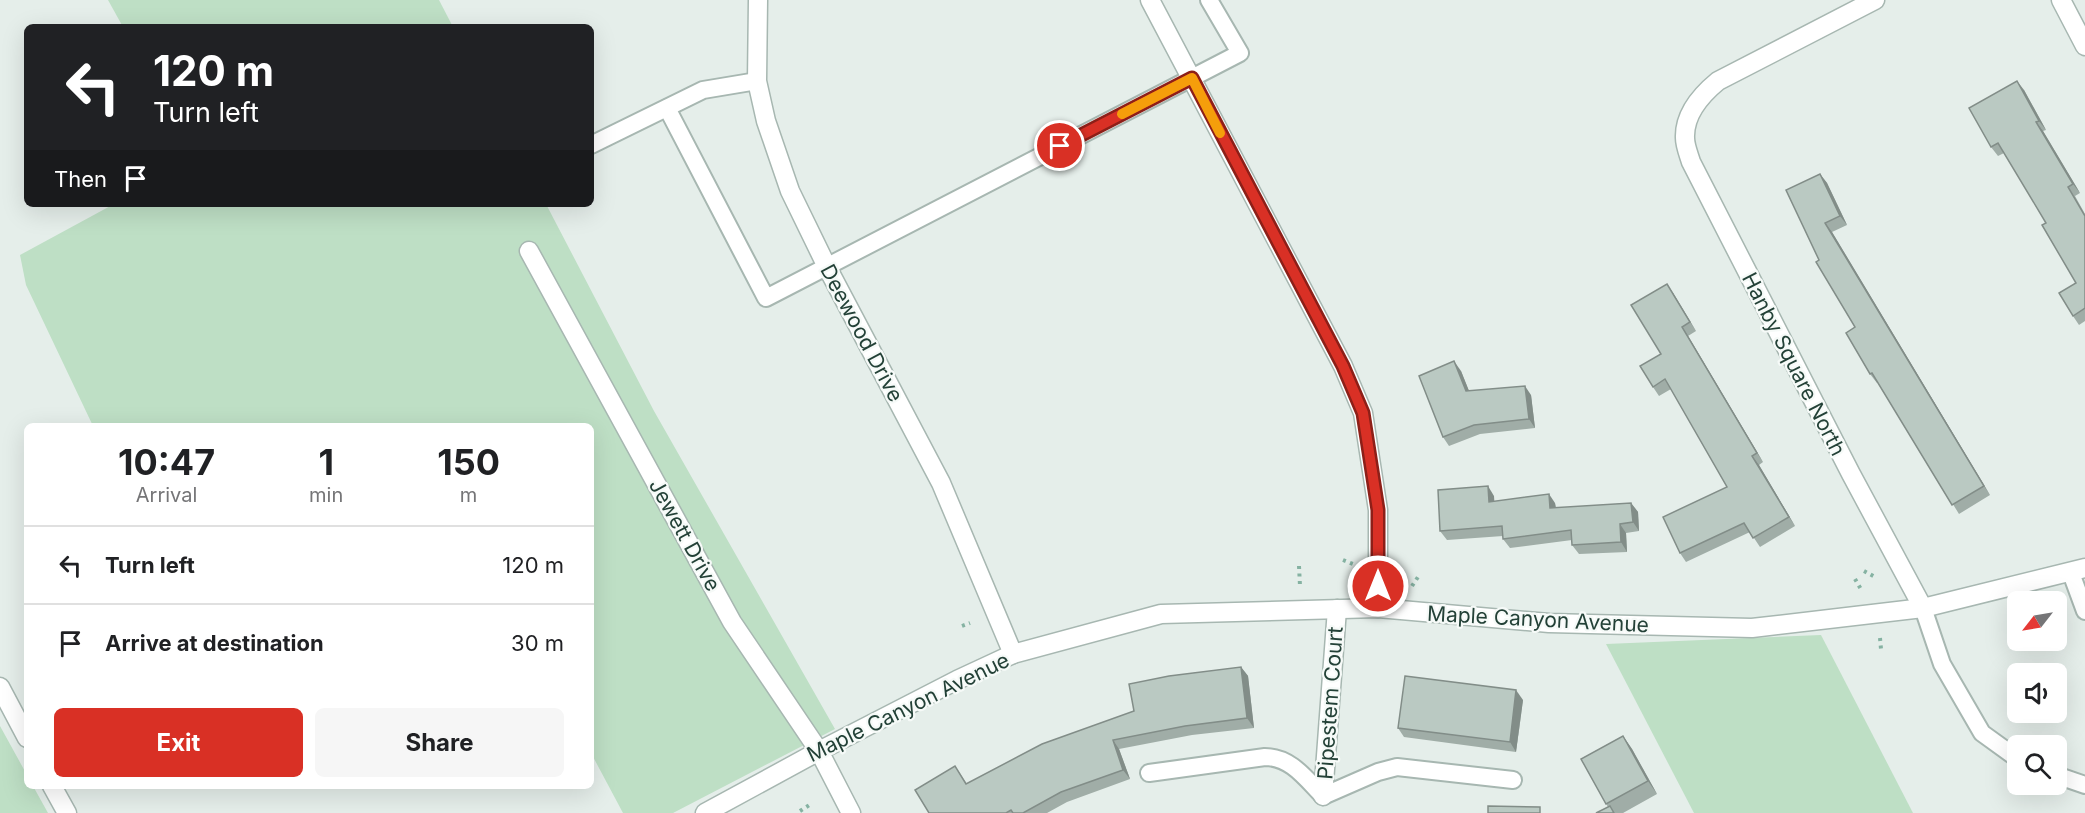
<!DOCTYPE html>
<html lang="en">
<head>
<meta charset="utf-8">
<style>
	:root { --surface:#fff; --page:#f6f6f6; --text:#202124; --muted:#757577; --line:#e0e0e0; --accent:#d93025 }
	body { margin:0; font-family:Inter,sans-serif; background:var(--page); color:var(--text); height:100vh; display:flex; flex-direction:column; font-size:22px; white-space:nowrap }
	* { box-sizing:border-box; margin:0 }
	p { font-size:20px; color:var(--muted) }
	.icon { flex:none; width:33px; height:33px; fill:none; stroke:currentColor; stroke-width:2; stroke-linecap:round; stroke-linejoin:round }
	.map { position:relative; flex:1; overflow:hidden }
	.drawer { position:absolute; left:24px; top:423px; width:570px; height:366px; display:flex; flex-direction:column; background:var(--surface); border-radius:9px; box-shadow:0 6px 24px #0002 }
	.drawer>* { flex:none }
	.banner { position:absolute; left:24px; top:24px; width:570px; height:183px; border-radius:9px; box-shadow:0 6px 24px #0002; background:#202124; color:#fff; overflow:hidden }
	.needle { width:39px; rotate:239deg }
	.fabs { position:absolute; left:2007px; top:591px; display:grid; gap:12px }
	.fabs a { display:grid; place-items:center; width:60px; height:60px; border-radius:9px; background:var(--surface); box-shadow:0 6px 24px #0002; font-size:30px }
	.pin { position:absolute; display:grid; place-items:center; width:51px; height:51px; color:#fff; margin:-26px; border:3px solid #fff; border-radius:50%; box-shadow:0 2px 6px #0007 }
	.me { position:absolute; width:66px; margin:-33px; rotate:0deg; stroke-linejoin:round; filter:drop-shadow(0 0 4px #0008) }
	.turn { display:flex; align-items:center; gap:21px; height:126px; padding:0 30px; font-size:27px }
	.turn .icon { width:78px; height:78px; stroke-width:2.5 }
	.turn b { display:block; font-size:42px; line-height:51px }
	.then { display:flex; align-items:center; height:57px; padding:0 30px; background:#0003; gap:12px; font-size:22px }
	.eta { display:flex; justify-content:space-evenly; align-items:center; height:102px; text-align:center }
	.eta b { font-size:36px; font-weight:700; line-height:42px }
	.button { display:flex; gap:12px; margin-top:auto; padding:12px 30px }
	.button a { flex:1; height:69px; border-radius:9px; background:var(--accent); color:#fff; font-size:24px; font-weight:700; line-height:69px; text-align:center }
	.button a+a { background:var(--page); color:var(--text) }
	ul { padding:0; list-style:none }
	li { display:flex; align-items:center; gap:18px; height:78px; padding:0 30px; border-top:2px solid var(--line) }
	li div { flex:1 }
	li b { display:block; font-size:22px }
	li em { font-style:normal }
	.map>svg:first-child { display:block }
	.green { fill:#bedfc5 }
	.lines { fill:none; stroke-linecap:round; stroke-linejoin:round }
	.service-casing { stroke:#a7b7b1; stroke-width:20 }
	.minor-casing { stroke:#a7b7b1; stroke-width:21 }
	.path { stroke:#85b2a2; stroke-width:4; stroke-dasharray:3 4.5; stroke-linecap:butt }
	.service { stroke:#fff; stroke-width:16 }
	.minor { stroke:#fff; stroke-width:18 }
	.wall { fill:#a0ada7 }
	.shaded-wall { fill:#828d88 }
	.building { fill:#bac9c2; stroke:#828d88; stroke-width:1.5 }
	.route-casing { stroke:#8d1f18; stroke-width:15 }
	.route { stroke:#d93025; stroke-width:10 }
	.slow { stroke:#f59e0b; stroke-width:10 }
	.labels { text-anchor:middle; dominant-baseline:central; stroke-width:4.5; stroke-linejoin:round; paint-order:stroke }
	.street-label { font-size:21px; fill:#234137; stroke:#f6faf8 }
</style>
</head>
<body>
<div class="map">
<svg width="2085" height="813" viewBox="0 0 2085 813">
	<rect width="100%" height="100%" fill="#e5eeea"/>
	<g class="green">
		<path d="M108 0H439L453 27H123Z"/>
		<path d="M114 204H546L654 411 835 729 673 813H623L591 753V426H93L26 285 20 255Z"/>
		<path d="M1821 635 1913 813H1694L1606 644Z"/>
		<path d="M0 726 27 775V786H33L48 813H0Z"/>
	</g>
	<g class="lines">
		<defs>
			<g id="service">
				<path d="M667 108 766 298 1240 53 1209 0"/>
				<path d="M591 145 703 90 757 81"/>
				<path d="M2071 573 2085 611"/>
				<path d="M1923 608 1942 664 1982 733 2018 759"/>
				<path d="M1149 773 1265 757C1291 757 1306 779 1323 796L1378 772 1397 767 1513 780"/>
				<path d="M2056 775 2085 785"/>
			</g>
			<g id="minor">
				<path d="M758 0 757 81 766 121 790 191 827 267 941 483 1013 654"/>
				<path d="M1150 0 1343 366 1363 413 1378 510V608"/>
				<path d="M1875 0 1718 81C1701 95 1684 114 1685 138 1685 146 1689 155 1691 162L1851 474 1923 608"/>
				<path d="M2061 0 2085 46"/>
				<path d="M529 251 732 622 819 751 851 813"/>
				<path d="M0 687 27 738"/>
				<path d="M52 786 67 813"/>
				<path d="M1323 796 1337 609"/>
				<path d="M705 813 819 751 957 680 1013 654 1161 614 1378 608 1549 623 1752 628 1923 608 2085 568"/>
			</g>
		</defs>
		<use href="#service" class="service-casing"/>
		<use href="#minor" class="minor-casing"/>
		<g class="path">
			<path d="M1343 560 1353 564"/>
			<path d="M1299 566 1300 586"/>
			<path d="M1864 571 1877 578"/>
			<path d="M1855 579 1862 591"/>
			<path d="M1412 586 1420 574"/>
			<path d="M962 626 970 623"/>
			<path d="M1880 638 1881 649"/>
			<path d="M800 811 811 804"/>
		</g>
		<use href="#service" class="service"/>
		<use href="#minor" class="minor"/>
	</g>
	<g class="wall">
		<path d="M2024 90 2046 130 2043 131 2080 193 2075 196 2085 214V321L2079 325 2073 316 2076 283 2046 223 2004 153 1998 156 1991 147Z"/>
		<path d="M1820 174 1827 183 1847 225 1832 232 1990 495 1959 514 1878 382 1877 383 1870 374 1855 327 1819 260Z"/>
		<path d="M1673 293 1696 331 1688 336 1763 462 1759 465 1795 526 1760 547 1750 532 1686 562 1680 553 1727 487 1671 389 1659 396 1653 387 1661 354Z"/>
		<path d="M1461 371 1469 391 1531 395 1535 428 1480 434 1449 446 1443 437Z"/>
		<path d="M1494 496V501L1555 503 1556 508 1631 503 1638 512 1639 531 1626 533 1627 552 1579 554 1572 545V540L1510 548 1503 539V536L1447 540 1440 531Z"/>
		<path d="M1241 667 1248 676 1254 728 1192 735 1119 749 1130 779 1067 802 1047 813H929L955 766 967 784Z"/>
		<path d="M1523 700 1516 752 1404 737 1398 728Z"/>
		<path d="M1623 736 1632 749 1657 794 1623 813H1596L1608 807 1581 759Z"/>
	</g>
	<g class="shaded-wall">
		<path d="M2017 81 2024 90 2046 130 2039 121Z"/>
		<path d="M2036 122 2043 131 2080 193 2073 184Z"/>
		<path d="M1820 174 1827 183 1847 225 1840 216Z"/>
		<path d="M1825 223 1832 232 1990 495 1984 486Z"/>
		<path d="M1667 284 1673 293 1696 331 1690 322Z"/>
		<path d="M1682 327 1688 336 1763 462 1757 453Z"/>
		<path d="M1454 361 1461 371 1473 401 1466 391Z"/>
		<path d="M1525 386 1531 395 1535 428 1529 419Z"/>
		<path d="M1752 456 1759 465 1795 526 1789 517Z"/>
		<path d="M1488 486 1494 496 1495 511 1489 502Z"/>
		<path d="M1549 494 1555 503 1557 517 1550 508Z"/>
		<path d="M1631 503 1638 512 1639 531 1633 522Z"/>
		<path d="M1620 524 1626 533 1627 552 1621 542Z"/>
		<path d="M1241 667 1248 676 1254 728 1247 718Z"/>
		<path d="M1516 690 1523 700 1516 752 1510 742Z"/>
		<path d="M1623 736 1632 749 1657 794 1648 781Z"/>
		<path d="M1113 740 1119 749 1130 779 1123 770Z"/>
	</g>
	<g class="building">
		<path d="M2017 81 2039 121 2036 122 2073 184 2068 187 2085 216V308L2073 316 2059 293 2076 283 2042 225 2046 223 1998 143 1991 147 1969 108Z"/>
		<path d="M1820 174 1840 216 1825 223 1984 486 1952 505 1872 373 1870 374 1846 333 1855 327 1816 262 1819 260 1786 190Z"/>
		<path d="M1667 284 1690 322 1682 327 1757 453 1752 456 1789 517 1753 538 1744 523 1680 553 1663 517 1727 487 1665 379 1653 387 1640 366 1661 354 1631 305Z"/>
		<path d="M1454 361 1466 391 1525 386 1529 419 1474 425 1443 437 1419 376Z"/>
		<path d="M1488 486 1489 502 1549 494 1550 508 1631 503 1633 522 1620 524 1621 542 1572 545 1571 530 1503 539 1502 526 1440 531 1438 490Z"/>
		<path d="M1241 667 1247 718 1185 726 1113 740 1123 770 1061 792 1023 813H1013L1011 810 1006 813H929L915 790 955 766 966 784 1042 744 1134 711 1129 684 1169 676Z"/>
		<path d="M1405 676 1516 690 1510 742 1398 728Z"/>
		<path d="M1623 736 1648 781 1606 804 1581 759Z"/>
		<path d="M1488 806 1540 807V813H1488Z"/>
		<path d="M1610 806 1614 813H1596Z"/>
	</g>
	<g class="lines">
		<defs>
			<path id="route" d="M1060 146 1192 78 1343 366 1363 413 1378 510V586"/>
		</defs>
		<use href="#route" class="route-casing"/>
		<use href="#route" class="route"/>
		<path class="slow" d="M1122 114 1192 78 1220 133"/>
	</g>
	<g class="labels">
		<g class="street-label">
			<text transform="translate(862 333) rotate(62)">Deewood Drive</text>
			<text transform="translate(1794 364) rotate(63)">Hanby Square North</text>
			<text transform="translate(685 535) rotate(61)">Jewett Drive</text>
			<text transform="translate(1538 619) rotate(3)">Maple Canyon Avenue</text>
			<text transform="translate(1330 703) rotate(-86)">Pipestem Court</text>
			<text transform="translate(908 707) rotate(-26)">Maple Canyon Avenue</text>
		</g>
	</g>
</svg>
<div class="fabs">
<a><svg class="needle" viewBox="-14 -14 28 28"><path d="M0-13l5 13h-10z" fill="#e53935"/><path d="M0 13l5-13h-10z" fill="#757577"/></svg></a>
<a><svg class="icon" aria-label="sound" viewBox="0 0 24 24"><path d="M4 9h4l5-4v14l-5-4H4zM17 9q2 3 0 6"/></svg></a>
<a><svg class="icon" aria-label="search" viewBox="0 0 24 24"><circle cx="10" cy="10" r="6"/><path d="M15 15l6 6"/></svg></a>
</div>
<div class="pin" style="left:1060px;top:146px;background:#d93025"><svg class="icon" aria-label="arrive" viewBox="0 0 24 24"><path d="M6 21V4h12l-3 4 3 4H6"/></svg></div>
<svg class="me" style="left:1378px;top:586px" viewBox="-20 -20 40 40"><circle r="17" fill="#d93025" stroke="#fff" stroke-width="3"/><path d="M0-11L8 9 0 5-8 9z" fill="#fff"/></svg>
<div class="banner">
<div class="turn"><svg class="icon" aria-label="left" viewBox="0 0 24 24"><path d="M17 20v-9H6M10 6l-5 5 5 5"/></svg><div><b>120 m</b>Turn left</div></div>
<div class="then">Then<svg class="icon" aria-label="arrive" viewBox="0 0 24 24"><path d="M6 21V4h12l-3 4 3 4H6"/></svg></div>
</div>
<section class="drawer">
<div class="eta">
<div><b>10:47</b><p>Arrival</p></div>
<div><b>1</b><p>min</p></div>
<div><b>150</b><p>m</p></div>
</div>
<ul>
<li><svg class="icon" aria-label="left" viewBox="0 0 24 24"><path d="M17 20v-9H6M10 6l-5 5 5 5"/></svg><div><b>Turn left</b></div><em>120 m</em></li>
<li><svg class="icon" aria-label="arrive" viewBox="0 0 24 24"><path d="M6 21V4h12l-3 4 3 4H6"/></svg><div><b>Arrive at destination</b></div><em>30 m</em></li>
</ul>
<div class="button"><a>Exit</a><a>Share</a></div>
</section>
</div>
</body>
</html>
